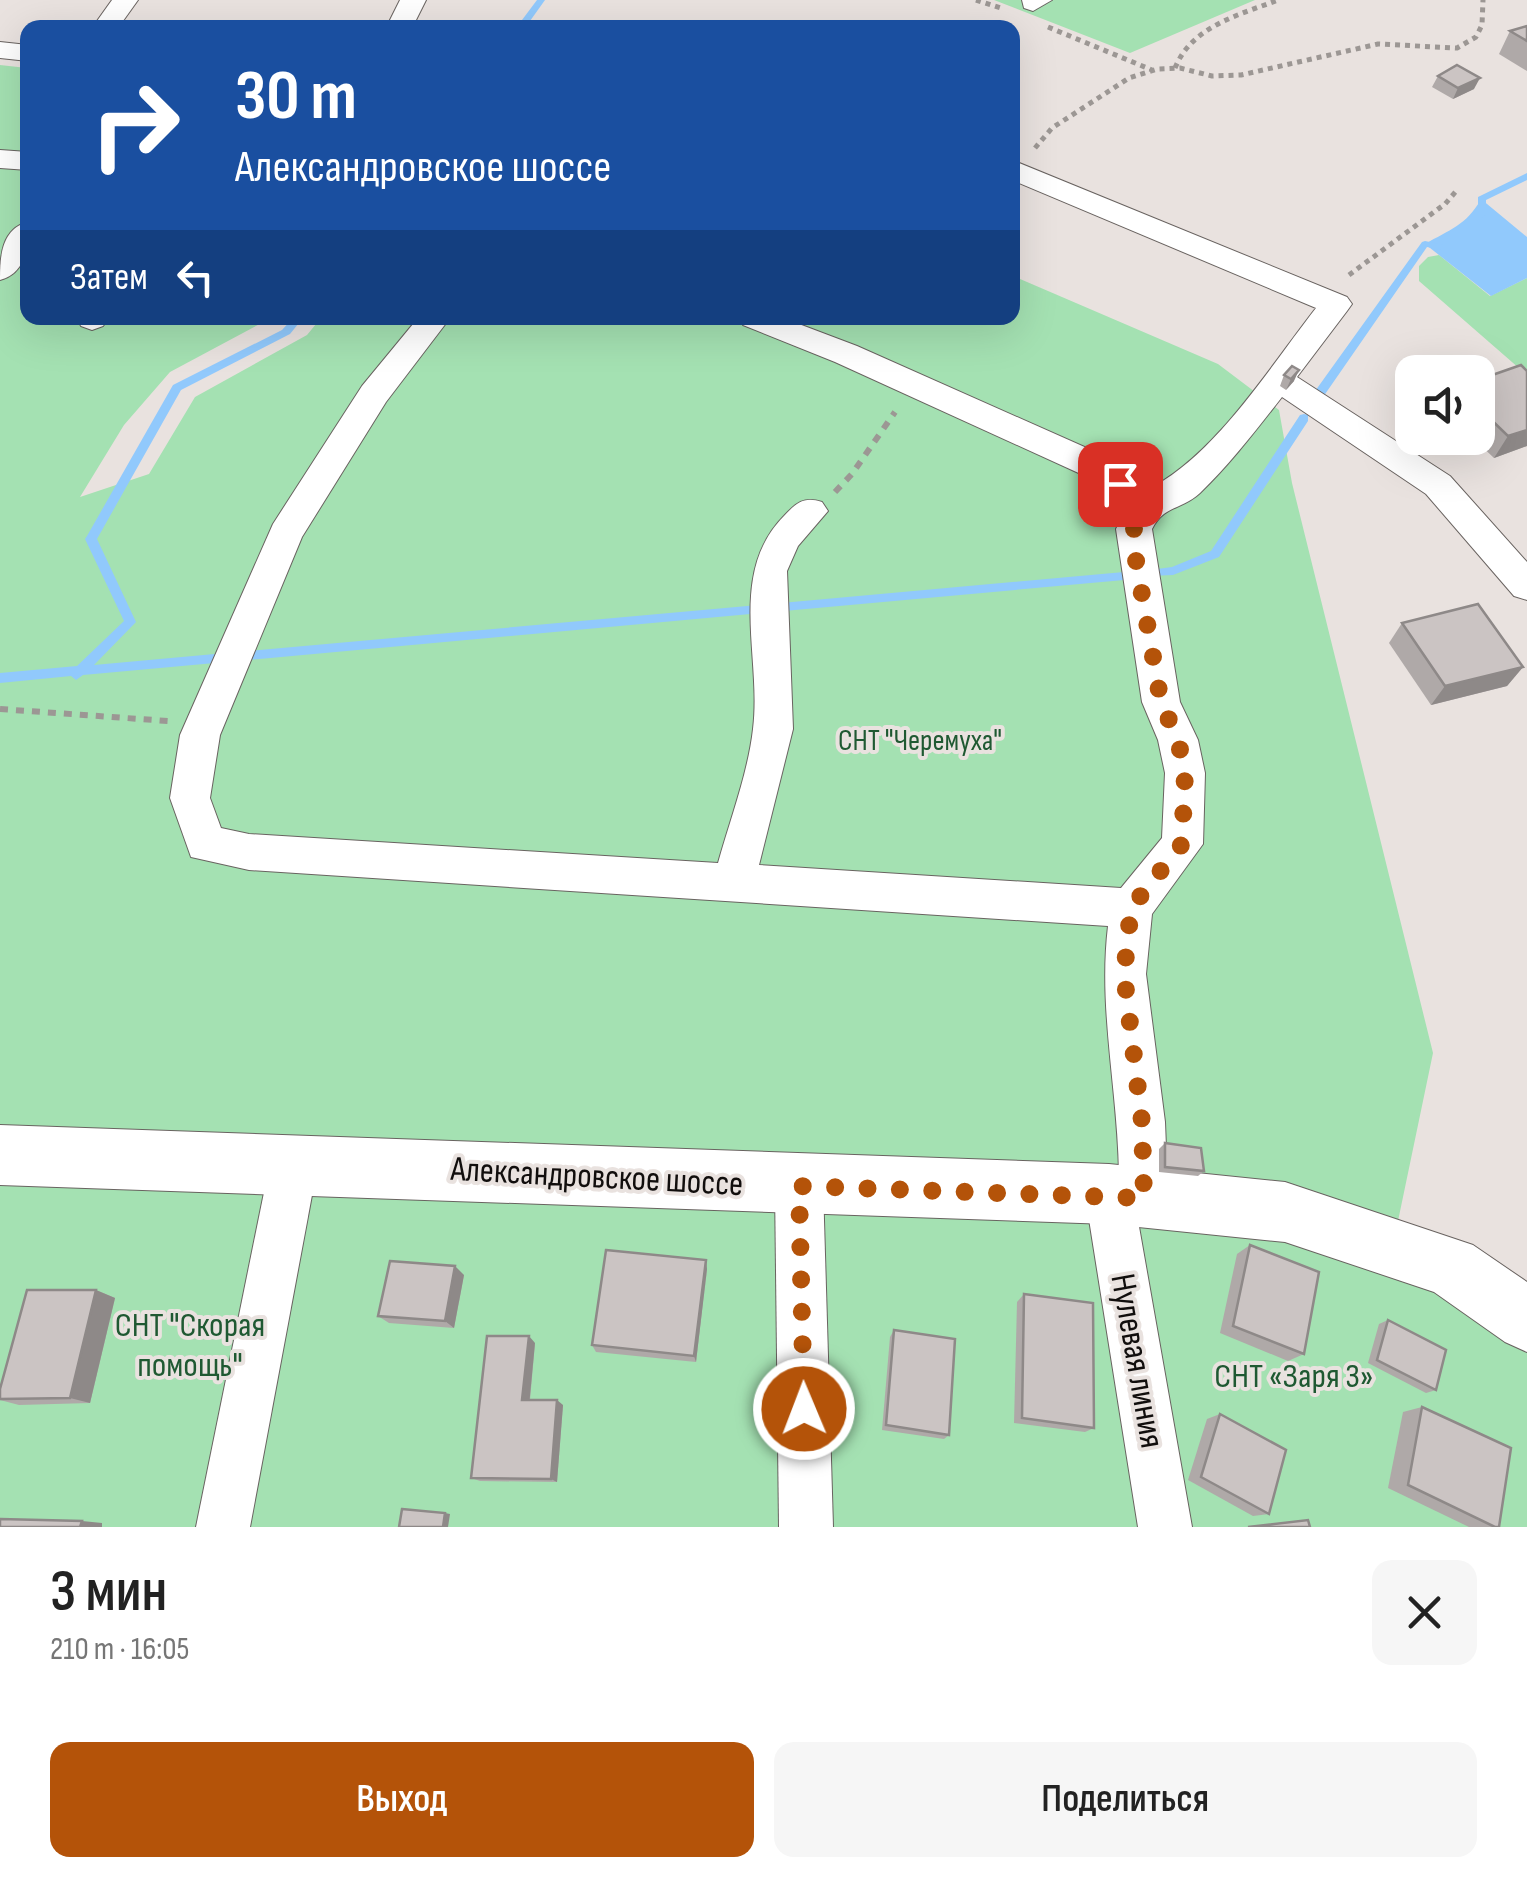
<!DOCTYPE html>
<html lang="ru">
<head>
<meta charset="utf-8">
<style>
	:root { --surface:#fff; --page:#f6f6f6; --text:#222; --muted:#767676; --accent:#b45309 }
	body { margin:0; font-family:"Sofia Sans Condensed",sans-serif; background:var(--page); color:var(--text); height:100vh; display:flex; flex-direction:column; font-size:38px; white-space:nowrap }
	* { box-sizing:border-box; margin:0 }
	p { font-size:32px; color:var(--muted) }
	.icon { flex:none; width:55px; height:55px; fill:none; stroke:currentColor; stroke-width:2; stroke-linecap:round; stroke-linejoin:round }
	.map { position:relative; height:1527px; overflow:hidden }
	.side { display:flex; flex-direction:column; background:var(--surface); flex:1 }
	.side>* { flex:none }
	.banner { position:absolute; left:20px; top:20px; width:1000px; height:305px; border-radius:20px; box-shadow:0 10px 40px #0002; background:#1a4fa0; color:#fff; overflow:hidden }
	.tools { position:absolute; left:1395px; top:355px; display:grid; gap:20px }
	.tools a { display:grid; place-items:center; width:100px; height:100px; border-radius:20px; background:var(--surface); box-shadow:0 10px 40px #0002; font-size:50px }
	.pin { position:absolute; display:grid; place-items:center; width:85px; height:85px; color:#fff; margin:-42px; border-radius:20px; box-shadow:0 5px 15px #0006 }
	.me { position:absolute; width:110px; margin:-55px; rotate:359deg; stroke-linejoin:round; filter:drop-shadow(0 0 8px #0008) }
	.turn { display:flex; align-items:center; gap:35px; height:210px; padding:0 50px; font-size:45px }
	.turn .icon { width:130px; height:130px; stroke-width:2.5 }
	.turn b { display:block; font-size:70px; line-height:85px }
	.then { display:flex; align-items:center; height:95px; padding:0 50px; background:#0003; gap:20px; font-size:38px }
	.round { display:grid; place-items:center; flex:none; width:105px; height:105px; border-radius:20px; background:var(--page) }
	.summary { display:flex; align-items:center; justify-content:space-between; height:170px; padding:0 50px }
	h1 { font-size:60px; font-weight:600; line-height:75px }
	.action { display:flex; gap:20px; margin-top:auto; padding:20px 50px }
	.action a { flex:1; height:115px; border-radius:20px; background:var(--accent); color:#fff; font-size:40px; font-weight:600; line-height:115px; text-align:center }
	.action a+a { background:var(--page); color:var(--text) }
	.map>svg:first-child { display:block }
	.green { fill:#a4e1b2 }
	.water { fill:#91c9fc }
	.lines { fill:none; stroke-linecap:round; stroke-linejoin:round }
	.stream { fill:#91c9fc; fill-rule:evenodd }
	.minor-casing { stroke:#696360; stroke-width:2 }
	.tertiary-casing { stroke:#696360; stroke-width:2 }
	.path-far1 { stroke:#9c9794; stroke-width:5; stroke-dasharray:5 5; stroke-linecap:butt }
	.path { stroke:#9c9794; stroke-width:6; stroke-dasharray:8 8; stroke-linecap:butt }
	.minor { fill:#fff; fill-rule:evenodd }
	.tertiary { fill:#fff; fill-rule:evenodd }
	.wall { fill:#afa9a8 }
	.shaded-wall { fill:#8e8988 }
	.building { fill:#cbc4c3; stroke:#8e8988; stroke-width:2.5 }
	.route { stroke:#b45309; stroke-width:18; stroke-dasharray:0 32.4 }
	.labels { text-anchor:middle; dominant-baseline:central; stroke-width:8; stroke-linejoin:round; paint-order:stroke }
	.park-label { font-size:30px; fill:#1f5932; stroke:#e9e2df }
	.near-street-label { font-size:35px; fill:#110e0d; stroke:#e9e2df }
	.near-park-label { font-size:35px; fill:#1f5932; stroke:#e9e2df }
</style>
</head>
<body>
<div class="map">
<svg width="1527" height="1527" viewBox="0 0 1527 1527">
	<rect width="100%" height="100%" fill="#e9e2df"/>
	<g class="green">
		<path d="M994 0H1255L1130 53Z"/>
		<path d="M0 65 27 68 28 318H271L170 372 124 425 80 497 149 474 195 397 307 335 321 318H1012L1013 276 1218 364 1279 410 1292 483 1433 1053 1398 1221 0 1136Z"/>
		<path d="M1439 255 1490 296 1527 278V375L1419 281V266L1428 257Z"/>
		<path d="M0 1157 1197 1205 1527 1321V1527H0Z"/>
	</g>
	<path class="water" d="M1481 199 1527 237V278L1491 296 1425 244C1449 230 1467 225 1481 199Z"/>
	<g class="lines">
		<g class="stream">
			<path d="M537 0H545L525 28H516Z"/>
			<path d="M1527 173V180L1486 200V215L1481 218 1478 217V197Z"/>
			<path d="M1425 241 1444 245 1446 247 1441 250 1427 247 1321 400H1313V394L1422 242Z"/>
			<path d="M293 318H303L290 334 181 390 97 539 136 622 94 665 1124 572 1130 576 1124 580 83 675 76 680 71 676 0 683V673L77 666 124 621 85 539 87 536 173 385 282 330Z"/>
			<path d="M1304 414 1308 415V421L1219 557 1173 575 1150 576 1148 573 1150 570 1172 567 1211 551 1300 415Z"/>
		</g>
		<defs>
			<g id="minor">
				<path d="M112 0H138L118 28H92Z"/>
				<path d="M400 0H426L412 28H386Z"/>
				<path d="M1022 0H1052L1033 11 1024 8Z"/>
				<path d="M0 42 28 45V61L0 58Z"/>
				<path d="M0 150 28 152V170L0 168Z"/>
				<path d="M1012 160 1347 297 1352 304 1347 311 1297 377 1450 476 1527 562V600L1514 596 1426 494 1282 397C1256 430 1231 463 1200 493 1182 510 1164 505 1152 529L1180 702 1198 740 1205 773 1203 844 1152 914 1146 974 1165 1122 1168 1199 1161 1216 1144 1223 1138 1221 1192 1527H1138L1085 1194 1092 1177 1109 1170 1119 1174C1118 1091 1098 1009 1108 926L249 870 191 857 170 798 180 735 273 524 362 386 418 318H450L386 402 302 537 220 735 210 798 221 828 249 834 718 863C730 820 748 773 753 729 762 657 727 574 784 516 796 503 804 496 822 502L828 511 798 546 787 571 793 729 759 865 1121 888 1162 838 1165 773 1158 740 1142 702 1116 529 1122 517 1110 497 1083 475 835 362 743 325 738 318H783L857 346 1107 457 1145 491C1214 458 1269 368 1316 308L1012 180Z"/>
				<path d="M28 222C28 245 27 273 0 280 0 257 1 229 28 222Z"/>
				<path d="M77 318H109L103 326 92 330 81 326Z"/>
				<path d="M294 1139 311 1146 318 1163 250 1527H196L270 1163 277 1146Z"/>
				<path d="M799 1162 816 1169 823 1186 833 1527H779L775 1186 782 1169Z"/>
			</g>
			<path id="tertiary" d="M0 1125 1109 1164 1285 1182 1473 1245 1527 1282V1352L1505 1342 1434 1292 1285 1242 1109 1224 0 1185Z"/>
		</defs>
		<use href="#minor" class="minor-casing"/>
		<use href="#tertiary" class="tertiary-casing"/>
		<g class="path-far1">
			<path d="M976 0 1004 9"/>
			<path d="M1048 27 1152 70"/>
			<path d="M1175 68C1192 26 1239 15 1278 0"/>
			<path d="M1035 148 1052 128 1129 78 1157 69 1180 68 1212 76 1241 75 1378 44 1457 48 1476 37 1482 25 1483 0"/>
			<path d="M1349 275 1445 204 1458 189"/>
		</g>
		<g class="path">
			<path d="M835 492 852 474 895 412"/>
			<path d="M0 709 168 721"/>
		</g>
		<use href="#minor" class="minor"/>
		<use href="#tertiary" class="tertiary"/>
	</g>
	<g class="wall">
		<path d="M1527 26V71L1499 54 1510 31Z"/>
		<path d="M1438 76 1474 89 1453 99 1432 87Z"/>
		<path d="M1284 375 1294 381 1286 390 1280 386Z"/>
		<path d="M1478 380 1527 446 1494 458 1473 438H1478Z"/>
		<path d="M1402 623 1523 667 1507 686 1431 705 1389 643Z"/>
		<path d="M1165 1143 1204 1171 1198 1176 1159 1172V1149Z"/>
		<path d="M1250 1245 1304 1354 1288 1361 1220 1333 1237 1254Z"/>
		<path d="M707 1269 696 1362 596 1352 592 1345Z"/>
		<path d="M464 1275 454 1328 389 1323 378 1316Z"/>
		<path d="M96 1290 115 1298 90 1403 19 1405 0 1400Z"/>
		<path d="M1024 1294 1094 1428 1085 1432 1014 1423 1017 1302Z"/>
		<path d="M1388 1320 1436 1390 1426 1393 1368 1363 1379 1324Z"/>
		<path d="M894 1330 949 1435 944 1439 882 1430 890 1337Z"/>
		<path d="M535 1343 530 1400 563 1405 557 1482 480 1481 471 1478Z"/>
		<path d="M1422 1407 1495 1527H1469L1388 1488 1403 1412Z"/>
		<path d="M1220 1414 1269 1514 1253 1516 1188 1480 1207 1419Z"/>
	</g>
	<g class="shaded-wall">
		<path d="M1480 78 1474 89 1453 99 1458 88Z"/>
		<path d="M1299 370 1294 381 1286 390 1291 379Z"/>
		<path d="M1527 430V446L1494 458 1508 436Z"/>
		<path d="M1523 667 1507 686 1431 705 1445 686Z"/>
		<path d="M706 1260 707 1269 696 1362 694 1356Z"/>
		<path d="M455 1266 464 1275 454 1328 445 1321Z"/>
		<path d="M96 1290 115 1298 90 1403 70 1398Z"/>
		<path d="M529 1336 535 1343 529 1406 522 1400Z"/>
		<path d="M557 1400 563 1405 557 1482 551 1479Z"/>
		<path d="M445 1513 450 1514 448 1527H443Z"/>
		<path d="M82 1521 102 1523V1527H80Z"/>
	</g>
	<g class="building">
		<path d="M1527 26V41L1510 31Z"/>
		<path d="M1457 65 1480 78 1458 88 1438 76Z"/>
		<path d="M1521 365 1527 371V430L1508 436 1478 407V380Z"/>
		<path d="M1292 366 1299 370 1291 379 1284 375Z"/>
		<path d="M1478 604 1523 667 1445 686 1402 623Z"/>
		<path d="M1165 1143 1201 1148 1204 1171 1165 1167Z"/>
		<path d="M1250 1245 1319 1272 1304 1354 1233 1326Z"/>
		<path d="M606 1250 706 1260 694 1356 592 1345Z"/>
		<path d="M390 1261 455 1266 445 1321 378 1316Z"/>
		<path d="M27 1290H96L70 1398 0 1399V1389Z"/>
		<path d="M1024 1294 1093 1303 1094 1428 1022 1418Z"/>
		<path d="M1388 1320 1446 1350 1436 1390 1377 1360Z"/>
		<path d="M894 1330 955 1339 949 1435 886 1425Z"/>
		<path d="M487 1336H529L522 1400H557L551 1479 471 1478Z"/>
		<path d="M1422 1407 1511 1448 1499 1527H1495L1408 1485Z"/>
		<path d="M1220 1414 1286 1450 1269 1514 1201 1477Z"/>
		<path d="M402 1509 445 1513 443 1527H399Z"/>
		<path d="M0 1519 82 1521 80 1527H0Z"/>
		<path d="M1308 1520 1310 1527H1248Z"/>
	</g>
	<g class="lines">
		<path class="route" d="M804 1409 799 1186 1144 1198 1142 1122 1124 974 1131 908 1182 844 1185 773 1178 740 1161 702 1134 549V528L1140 518 1137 505 1120 484"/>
	</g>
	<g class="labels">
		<g class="park-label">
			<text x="920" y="741">СНТ "Черемуха"</text>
		</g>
		<g class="near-street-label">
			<text transform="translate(597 1177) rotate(3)">Александровское шоссе</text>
			<text transform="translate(1137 1361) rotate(80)">Нулевая линия</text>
		</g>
		<g class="near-park-label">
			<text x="190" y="1325">СНТ "Скорая<tspan x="190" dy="40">помощь"</tspan></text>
			<text x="1294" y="1376">СНТ «Заря 3»</text>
		</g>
	</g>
</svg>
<div class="tools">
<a><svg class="icon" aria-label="sound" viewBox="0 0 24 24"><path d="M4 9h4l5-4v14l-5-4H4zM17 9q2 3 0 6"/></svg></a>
</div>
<div class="pin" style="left:1120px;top:484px;background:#d93025"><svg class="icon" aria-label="arrive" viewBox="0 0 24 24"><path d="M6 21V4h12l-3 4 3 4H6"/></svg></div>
<svg class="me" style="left:804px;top:1409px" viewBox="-20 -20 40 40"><circle r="17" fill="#b45309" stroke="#fff" stroke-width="3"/><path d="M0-11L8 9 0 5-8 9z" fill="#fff"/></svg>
<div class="banner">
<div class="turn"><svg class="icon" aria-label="right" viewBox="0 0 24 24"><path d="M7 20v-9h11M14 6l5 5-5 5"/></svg><div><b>30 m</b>Александровское шоссе</div></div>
<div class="then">Затем<svg class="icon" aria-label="left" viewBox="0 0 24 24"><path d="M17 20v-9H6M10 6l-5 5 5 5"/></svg></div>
</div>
</div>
<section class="side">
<div class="summary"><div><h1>3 мин</h1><p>210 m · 16:05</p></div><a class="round"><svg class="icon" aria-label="close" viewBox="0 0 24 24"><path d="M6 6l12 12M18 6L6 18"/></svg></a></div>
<div class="action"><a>Выход</a><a>Поделиться</a></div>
</section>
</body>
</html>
